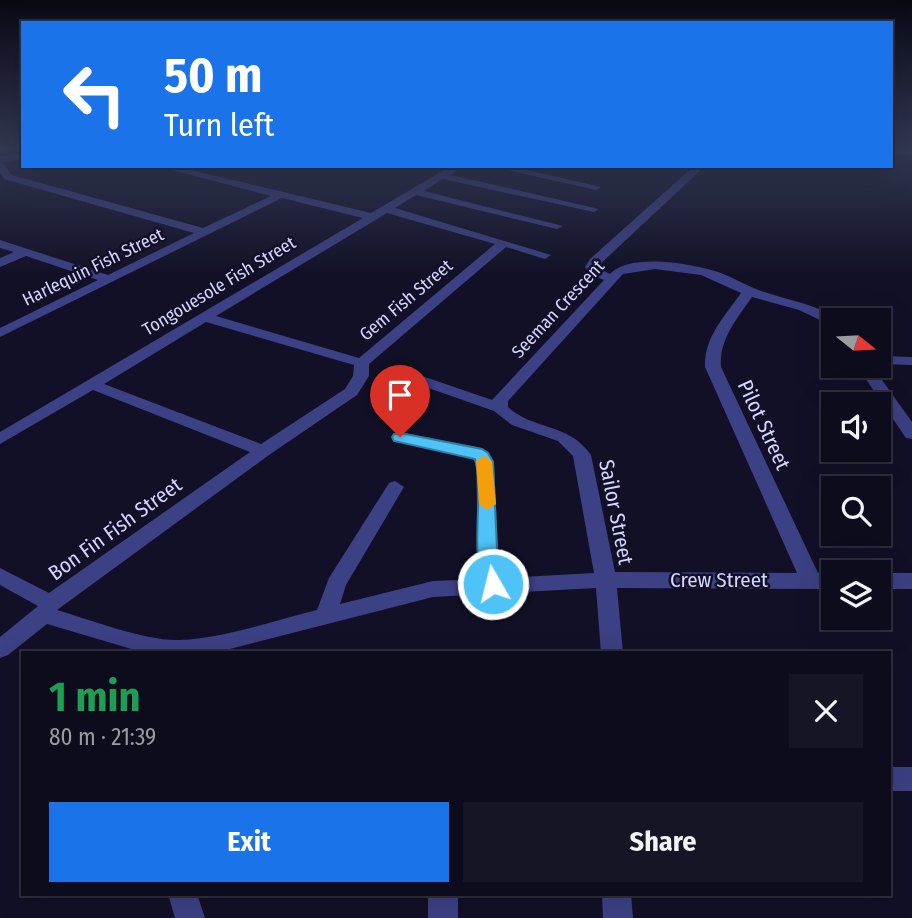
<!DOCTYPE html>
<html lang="en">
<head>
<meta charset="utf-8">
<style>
	:root { --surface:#0d0c1c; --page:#161525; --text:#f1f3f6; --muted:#9a9ba3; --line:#2d2c3b; --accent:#1a73e8 }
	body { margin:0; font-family:"Fira Sans Condensed",sans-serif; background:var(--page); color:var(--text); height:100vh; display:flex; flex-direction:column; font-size:26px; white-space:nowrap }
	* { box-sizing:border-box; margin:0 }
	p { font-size:23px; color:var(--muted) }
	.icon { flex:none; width:38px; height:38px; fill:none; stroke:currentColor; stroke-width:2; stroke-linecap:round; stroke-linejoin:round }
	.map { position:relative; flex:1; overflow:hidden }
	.sheet { position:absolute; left:21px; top:651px; width:870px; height:245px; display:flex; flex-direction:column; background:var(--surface); border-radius:0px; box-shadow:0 7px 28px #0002,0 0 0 2px var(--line) }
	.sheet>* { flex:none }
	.top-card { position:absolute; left:21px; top:21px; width:872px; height:147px; border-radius:0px; box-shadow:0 7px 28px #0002,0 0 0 2px var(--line); background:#1a73e8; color:#fff; overflow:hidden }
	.needle { width:46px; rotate:108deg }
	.fabs { position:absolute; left:821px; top:308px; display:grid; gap:14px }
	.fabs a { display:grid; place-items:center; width:70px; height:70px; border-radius:0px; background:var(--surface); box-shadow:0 7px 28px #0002,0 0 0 2px var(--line); font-size:35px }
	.pin { position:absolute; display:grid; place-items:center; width:60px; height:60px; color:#fff; margin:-72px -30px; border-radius:50% 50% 50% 0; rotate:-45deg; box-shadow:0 0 7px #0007 }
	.pin .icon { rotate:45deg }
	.me { position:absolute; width:77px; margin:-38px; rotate:352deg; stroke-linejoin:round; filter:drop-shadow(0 0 5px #0008) }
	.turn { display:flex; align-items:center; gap:24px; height:147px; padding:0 28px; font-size:32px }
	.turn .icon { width:91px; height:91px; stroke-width:2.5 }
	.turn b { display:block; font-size:49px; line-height:60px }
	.round { display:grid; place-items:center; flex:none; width:74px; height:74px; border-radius:0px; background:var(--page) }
	.summary { display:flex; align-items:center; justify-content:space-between; height:119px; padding:0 28px }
	h1 { font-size:42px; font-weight:700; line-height:52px; color:#1e9e55 }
	.button { display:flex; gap:14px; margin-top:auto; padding:14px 28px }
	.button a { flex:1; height:80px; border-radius:0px; background:var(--accent); color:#fff; font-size:28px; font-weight:700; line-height:80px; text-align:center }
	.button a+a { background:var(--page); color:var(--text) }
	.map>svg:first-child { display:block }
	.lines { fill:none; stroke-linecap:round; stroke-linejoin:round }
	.street { fill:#3c4084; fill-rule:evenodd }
	.route { fill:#4fc3f7; stroke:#337fa1; stroke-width:2 }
	.slow { fill:#f59e0b }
	.labels { text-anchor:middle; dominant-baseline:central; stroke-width:5; stroke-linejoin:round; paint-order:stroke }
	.far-street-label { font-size:18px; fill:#d6d5fe; stroke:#111026 }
	.street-label { font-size:21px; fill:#d6d5fe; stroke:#111026 }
</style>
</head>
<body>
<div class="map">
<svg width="912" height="918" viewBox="0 0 912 918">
	<rect width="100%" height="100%" fill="#111026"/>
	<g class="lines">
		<g class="street">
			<path d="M891 148 912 149V155L891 154Z"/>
			<path d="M23 153V159L2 162 12 175 203 228 271 196 156 166H174L371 213 451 166H463L451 175 599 209 594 212 443 179 424 191 563 226 557 229 416 195 395 208 551 255 545 259 506 247 369 364V376L357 395 269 455 57 610C91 620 145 641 179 640 225 638 272 621 317 610L329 578 389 483 395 481 404 487 346 585 340 604 433 581 482 579 478 550 476 463 470 456 394 441 392 437 400 432 482 448 494 462 498 550 502 578 594 573 573 456 558 441 512 425 494 411 417 384 414 381 422 376 492 400 604 280 591 275 585 267 590 259 694 166H705L597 267 610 274C630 252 695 264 721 273 734 278 747 286 761 291 787 300 814 304 838 318L839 320H833V325L828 324 799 310 752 297C737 319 719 339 721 367L818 573H833V589L617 588 623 653H601L596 588 433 597 214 653H145L47 624 8 655 0 658V637L38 606 0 585V568L49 593 250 452 93 390 0 444V432L363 218 282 198 0 337V328L98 280 26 256 0 267V258L14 252 0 248V240L108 275 194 233 4 179 0 172V156ZM387 213 495 244 359 358 216 316ZM655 269 701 275 741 293C725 316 704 337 705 367L797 573 615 572 591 455C568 422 534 431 508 407V401L623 274ZM206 322 354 365 353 376 345 389 261 444 104 384Z"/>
			<path d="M489 166H510L601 187 596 190Z"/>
			<path d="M598 166H627C620 171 605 171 598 166Z"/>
			<path d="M878 356 912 357V365L878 364Z"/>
			<path d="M857 366H872L912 422V439L906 438Z"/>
			<rect x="878" y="573" width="34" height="16"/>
			<rect x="889" y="767" width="23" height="24"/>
			<path d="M168 894H197L205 918H175Z"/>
			<rect x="428" y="894" width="30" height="24"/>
			<path d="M602 894H631L633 918H603Z"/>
		</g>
	</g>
	<linearGradient id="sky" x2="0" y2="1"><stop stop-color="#090915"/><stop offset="0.54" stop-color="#323752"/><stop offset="1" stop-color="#323752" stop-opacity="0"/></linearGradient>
	<rect width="912" height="276" fill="url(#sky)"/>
	<path class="route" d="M400 433 482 449 488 453 493 462 497 550 502 584 499 589H486C468 556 485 495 475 459L394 441 392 437 394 434Z"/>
	<path class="slow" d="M484 456 492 461 496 504 487 510 479 504 476 461Z"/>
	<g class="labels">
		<g class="far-street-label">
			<text transform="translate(93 267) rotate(-26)">Harlequin Fish Street</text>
			<text transform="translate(219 286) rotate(-31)">Tongouesole Fish Street</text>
			<text transform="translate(406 300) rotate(-40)">Gem Fish Street</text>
			<text transform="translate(558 309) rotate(-47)">Seeman Crescent</text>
		</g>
		<g class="street-label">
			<text transform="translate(764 425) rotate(65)">Pilot Street</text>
			<text transform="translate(616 512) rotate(79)">Sailor Street</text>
			<text transform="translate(115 529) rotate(-36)">Bon Fin Fish Street</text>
			<text x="719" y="580">Crew Street</text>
		</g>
	</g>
</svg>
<div class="fabs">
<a><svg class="needle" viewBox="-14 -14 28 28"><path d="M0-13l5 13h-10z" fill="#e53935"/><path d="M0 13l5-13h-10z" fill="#9a9ba3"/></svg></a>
<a><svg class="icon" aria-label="sound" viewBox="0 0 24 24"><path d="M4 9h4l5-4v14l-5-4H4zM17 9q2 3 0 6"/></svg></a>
<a><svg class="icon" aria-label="search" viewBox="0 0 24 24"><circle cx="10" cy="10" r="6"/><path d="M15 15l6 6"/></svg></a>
<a><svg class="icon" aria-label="layers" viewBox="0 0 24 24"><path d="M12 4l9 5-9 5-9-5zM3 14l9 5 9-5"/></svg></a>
</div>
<div class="pin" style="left:400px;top:437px;background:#d93025"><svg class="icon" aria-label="arrive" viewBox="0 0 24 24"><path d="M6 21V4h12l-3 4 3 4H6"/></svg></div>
<svg class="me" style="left:493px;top:584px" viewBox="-20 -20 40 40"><circle r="17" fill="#4fc3f7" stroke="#fff" stroke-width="3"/><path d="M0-11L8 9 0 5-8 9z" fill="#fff"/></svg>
<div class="top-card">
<div class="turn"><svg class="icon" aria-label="left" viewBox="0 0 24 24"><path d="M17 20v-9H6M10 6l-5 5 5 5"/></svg><div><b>50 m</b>Turn left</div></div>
</div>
<section class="sheet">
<div class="summary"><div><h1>1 min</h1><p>80 m · 21:39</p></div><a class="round"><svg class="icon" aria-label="close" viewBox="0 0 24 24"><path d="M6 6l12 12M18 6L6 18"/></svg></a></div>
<div class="button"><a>Exit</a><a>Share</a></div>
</section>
</div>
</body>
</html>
